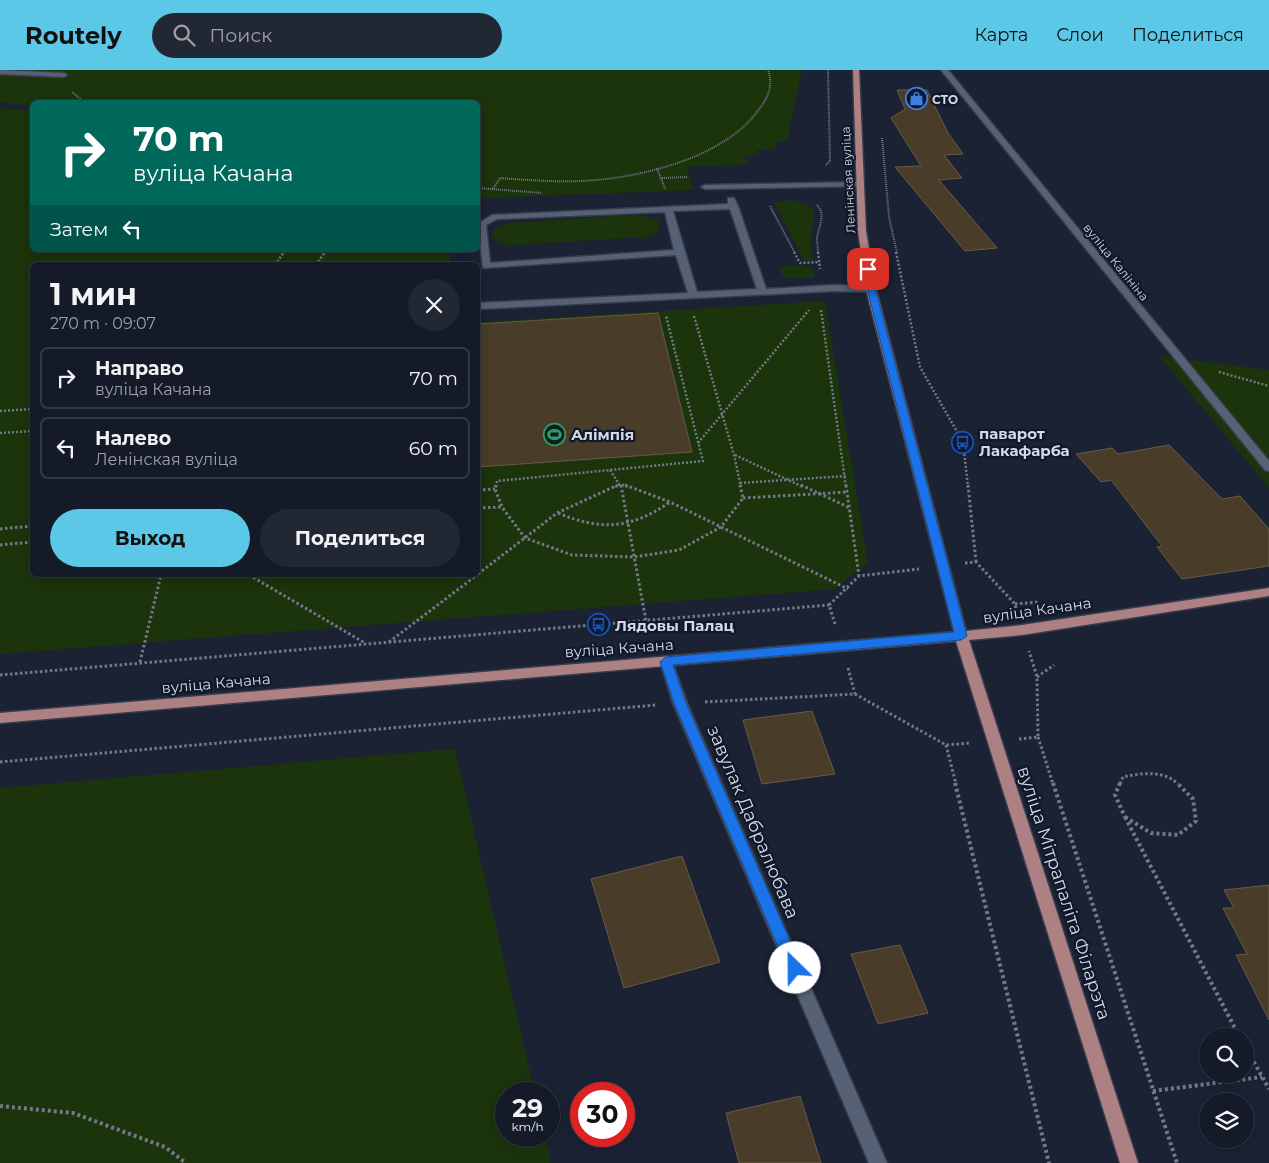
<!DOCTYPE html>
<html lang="ru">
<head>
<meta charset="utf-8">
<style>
	:root { --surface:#141a27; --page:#212733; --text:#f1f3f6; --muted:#9da1a7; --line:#333844; --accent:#5ac8e6 }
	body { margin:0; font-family:Montserrat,sans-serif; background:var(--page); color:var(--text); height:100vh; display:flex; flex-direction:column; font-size:19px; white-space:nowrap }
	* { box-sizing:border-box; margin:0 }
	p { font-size:16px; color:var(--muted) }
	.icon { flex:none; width:28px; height:28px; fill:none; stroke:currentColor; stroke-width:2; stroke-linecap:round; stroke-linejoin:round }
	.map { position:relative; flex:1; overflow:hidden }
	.side { position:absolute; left:30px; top:192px; width:450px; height:315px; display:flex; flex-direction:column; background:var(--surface); border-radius:8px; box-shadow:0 2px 12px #0003,0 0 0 1px var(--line) }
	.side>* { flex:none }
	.hud { position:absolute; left:30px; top:30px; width:450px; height:152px; border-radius:8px; box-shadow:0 2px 12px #0003,0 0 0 1px var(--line); background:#00695c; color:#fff; overflow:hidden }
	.buttons { position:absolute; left:1199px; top:958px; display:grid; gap:10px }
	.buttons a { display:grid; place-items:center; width:55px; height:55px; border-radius:50%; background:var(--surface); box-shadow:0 2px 12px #0003,0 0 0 1px var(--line); font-size:25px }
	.speed { position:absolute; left:495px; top:1012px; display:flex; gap:10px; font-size:25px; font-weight:700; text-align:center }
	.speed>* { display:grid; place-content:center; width:65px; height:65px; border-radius:50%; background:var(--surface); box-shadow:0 2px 12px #0003,0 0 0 1px var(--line); line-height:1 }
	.speed small { font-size:12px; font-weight:400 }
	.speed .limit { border:8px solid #d22; background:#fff; color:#111 }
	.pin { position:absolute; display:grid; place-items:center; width:42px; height:42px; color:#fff; margin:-21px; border-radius:10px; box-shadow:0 2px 8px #0006 }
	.me { position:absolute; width:55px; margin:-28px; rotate:337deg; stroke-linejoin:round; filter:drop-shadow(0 0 4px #0008) }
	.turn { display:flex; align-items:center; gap:18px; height:105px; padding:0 20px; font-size:22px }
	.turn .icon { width:65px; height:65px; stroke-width:2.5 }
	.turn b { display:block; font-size:35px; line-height:42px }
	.then { display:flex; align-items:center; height:48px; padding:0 20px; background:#0003; gap:10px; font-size:19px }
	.round { display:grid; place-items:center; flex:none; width:52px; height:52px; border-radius:26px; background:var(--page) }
	.headline { display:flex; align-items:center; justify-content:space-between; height:85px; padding:0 20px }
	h1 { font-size:30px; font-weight:700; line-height:38px }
	.action { display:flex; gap:10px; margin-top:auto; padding:10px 20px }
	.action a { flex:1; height:58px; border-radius:30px; background:var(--accent); color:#111; font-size:20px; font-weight:700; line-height:58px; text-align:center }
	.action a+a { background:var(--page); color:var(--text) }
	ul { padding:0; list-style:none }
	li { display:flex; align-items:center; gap:15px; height:62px; margin:0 10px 8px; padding:0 10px; border:2px solid var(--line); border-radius:8px }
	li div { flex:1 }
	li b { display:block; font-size:19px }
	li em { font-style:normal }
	header { display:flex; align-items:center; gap:30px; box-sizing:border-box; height:70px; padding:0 25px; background:var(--accent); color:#111 }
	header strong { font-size:24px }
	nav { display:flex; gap:28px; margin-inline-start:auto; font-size:18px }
	.search { width:350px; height:45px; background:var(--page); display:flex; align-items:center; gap:12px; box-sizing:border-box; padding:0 18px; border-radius:28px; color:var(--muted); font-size:19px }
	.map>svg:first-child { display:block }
	.green { fill:#1b340c }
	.building { fill:#493c29; stroke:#685a46 }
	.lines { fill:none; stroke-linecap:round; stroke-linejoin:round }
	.minor-casing { stroke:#373d4c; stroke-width:3 }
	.major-casing { stroke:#373d4c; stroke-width:3 }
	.path-far3 { stroke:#727988; stroke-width:2; stroke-dasharray:1 1; stroke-linecap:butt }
	.path-far2 { stroke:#727988; stroke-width:2.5; stroke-dasharray:2 2; stroke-linecap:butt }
	.path-far1 { stroke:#727988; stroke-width:3; stroke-dasharray:2.5 2.5; stroke-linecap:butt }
	.path { stroke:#727988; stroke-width:4; stroke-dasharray:3 3; stroke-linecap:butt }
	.minor { fill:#576176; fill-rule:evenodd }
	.major { fill:#ad8183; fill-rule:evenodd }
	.route { fill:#1a73e8; stroke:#114b97 }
	.labels { text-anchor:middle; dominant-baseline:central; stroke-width:4.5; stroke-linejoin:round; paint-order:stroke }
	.far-poi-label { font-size:12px; font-weight:bold; fill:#d4dae6; stroke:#111829; text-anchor:start }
	.far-street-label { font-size:12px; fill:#d4dae6; stroke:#111829 }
	.poi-label { font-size:15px; font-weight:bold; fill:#d4dae6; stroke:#111829; text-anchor:start }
	.street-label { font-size:15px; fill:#d4dae6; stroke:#111829 }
	.near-street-label { font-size:18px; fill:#d4dae6; stroke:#111829 }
</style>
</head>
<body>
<header>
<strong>Routely</strong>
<div class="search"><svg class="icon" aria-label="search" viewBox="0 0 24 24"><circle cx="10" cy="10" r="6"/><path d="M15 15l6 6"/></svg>Поиск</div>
<nav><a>Карта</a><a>Слои</a><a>Поделиться</a></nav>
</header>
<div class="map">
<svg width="1269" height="1093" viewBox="0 0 1269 1093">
	<rect width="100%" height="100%" fill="#1a2234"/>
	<g class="green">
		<path d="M0 0H802L787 72H775L776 79 756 80 760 86H745L748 94 687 97 694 120 492 128 478 127V32H32V36L0 32Z"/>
		<path d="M0 38 32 41V180H450V195H32V505H478V397L692 381 658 243 478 254V252L825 231 868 493 835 519 0 584Z"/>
		<path d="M794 130 812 137C819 152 805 168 814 190L804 191 774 132Z"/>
		<path d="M637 145 647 146 658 151 660 159 653 166 647 167 510 175 499 174 492 167 495 158 507 153Z"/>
		<path d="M788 196H812L814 208H789L783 206 780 200 783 197Z"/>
		<path d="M1159 286 1269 300V418Z"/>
		<path d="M455 679 535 1024H506V1066H545L551 1093H0V718Z"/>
	</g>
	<g class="building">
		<path d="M897 20H927L948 63 963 84 944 85 962 108 939 110 997 178 965 181 895 97 921 96 891 48 905 39Z"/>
		<path d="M658 243 692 382 478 397V254Z"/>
		<path d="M1169 375 1222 429 1240 426 1269 459V496L1182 509 1157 477 1162 476 1111 410 1101 412 1076 384 1112 378 1118 384Z"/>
		<path d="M812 641 835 704 762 714 743 650Z"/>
		<path d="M682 786 720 892 624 918 591 809Z"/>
		<path d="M1269 815V950L1236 885 1247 884 1223 838H1234L1224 820Z"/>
		<path d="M900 875 928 943 878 954 851 884Z"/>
		<path d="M800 1026 821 1093H739L726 1043Z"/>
	</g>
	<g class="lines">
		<defs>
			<g id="minor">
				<path d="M0 0 64 3 67 5 64 7 0 4Z"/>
				<path d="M941 0H948L1269 391V401L1265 400Z"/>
				<path d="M860 112 864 114 863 116 705 119 701 117 705 115Z"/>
				<path d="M728 128H734L738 136 766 219 834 215 871 216 876 219 871 222 834 221 478 239V233L688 223 676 185 483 198 478 154 492 145 728 134ZM730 139 757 219 697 222 673 141ZM665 142 674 180 490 193 486 155 497 149Z"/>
				<path d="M666 586 671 588 672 591 687 633 887 1093H869L673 633 660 591 661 588Z"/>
			</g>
			<path id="major" d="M853 0H859L866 161 876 219 966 561 1022 555 1269 518V526L1022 565 969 570 1138 1093H1120L956 571 0 653V643L954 562 866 219 858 161Z"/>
		</defs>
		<use href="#minor" class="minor-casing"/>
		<use href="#major" class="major-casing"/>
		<g class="path-far3">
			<path d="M72 22 84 32"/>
			<path d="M882 68 889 147 897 183"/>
			<path d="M826 95 830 91 828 0"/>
			<path d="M657 98 665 119"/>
			<path d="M662 108 687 107"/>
			<path d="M478 118 542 123"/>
			<path d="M493 119 500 108C527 110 553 112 580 111 636 109 722 89 757 42 767 29 774 17 768 0"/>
			<path d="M817 135C826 144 819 156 817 167 817 172 818 178 818 183"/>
			<path d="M770 136 795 183"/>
			<path d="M284 183 286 180"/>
			<path d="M325 183 327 180"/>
		</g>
		<g class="path-far2">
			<path d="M794 182 800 193 820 192"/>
			<path d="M818 182 820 199"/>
			<path d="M896 182 920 297 963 372 968 417"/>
			<path d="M275 195 284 182"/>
			<path d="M316 195 325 182"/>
			<path d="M821 240 846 417"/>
			<path d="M694 246 734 385 741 417"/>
			<path d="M1219 302 1269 316"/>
			<path d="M0 341 32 339"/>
			<path d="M0 363 32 361"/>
			<path d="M698 373 809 240"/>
			<path d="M735 385 803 417"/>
			<path d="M610 400 621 417"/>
			<path d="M740 413 846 406"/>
			<path d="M496 417 497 411 703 391 666 246"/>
			<path d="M615 417 621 414 628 417"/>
		</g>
		<g class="path-far1">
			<path d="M496 415 495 419 502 437 525 468 572 485 634 487 679 480 721 457 743 428 740 415"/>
			<path d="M621 415 646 551"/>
			<path d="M625 415 670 432 848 519"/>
			<path d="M801 415 850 438"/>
			<path d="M846 415 859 506"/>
			<path d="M968 415 976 492"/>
			<path d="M478 420 495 419"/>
			<path d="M743 428 848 422"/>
			<path d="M478 438 502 437"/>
			<path d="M558 443C601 461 631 459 670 432"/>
			<path d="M0 459 32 456"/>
			<path d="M0 475 32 472"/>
			<path d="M965 493 976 492 1015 534 1016 539"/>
			<path d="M478 504 557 443 618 415"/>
			<path d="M249 505 365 573"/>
			<path d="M1015 534 1039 532"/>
			<path d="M835 554 829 535 859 506 919 499"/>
			<path d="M389 572 477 505"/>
			<path d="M140 592 161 505"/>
			<path d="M848 598 855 624"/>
			<path d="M0 605 829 535"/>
			<path d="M1037 607 1054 595"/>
			<path d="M705 632 855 624 946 675 970 673"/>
			<path d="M1038 667 1053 714"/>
			<path d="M1019 669 1038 667 1037 607 1029 581"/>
			<path d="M946 675 956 714"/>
			<path d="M0 692 656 635"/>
			<path d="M1120 714 1123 707C1141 703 1164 700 1178 714"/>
		</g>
		<g class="path">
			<path d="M955 713 1049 1093"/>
			<path d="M1053 713 1177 1093"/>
			<path d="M1120 713 1115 725 1125 747"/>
			<path d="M1125 747 1151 763 1178 765 1196 751 1193 729 1177 713"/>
			<path d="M1125 747 1239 966"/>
			<path d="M1245 976 1269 1019"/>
			<path d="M1153 1021 1262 1007"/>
			<path d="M0 1036 73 1043 165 1077 186 1093"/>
		</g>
		<use href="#minor" class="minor"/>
		<use href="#major" class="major"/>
	</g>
	<path class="route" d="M868 197 872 199 875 218 967 566 961 570 673 595 686 633 802 898 800 903 795 905 789 903 787 898 674 633 660 592 666 587 954 562 867 218 864 199Z"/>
	<defs>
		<symbol id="shop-ring" viewBox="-11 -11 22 22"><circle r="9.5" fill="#111829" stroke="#3f7fe0" stroke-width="1.5"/><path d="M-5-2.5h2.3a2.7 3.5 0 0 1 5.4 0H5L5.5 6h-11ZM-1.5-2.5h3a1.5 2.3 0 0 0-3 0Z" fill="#3f7fe0"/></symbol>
		<symbol id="stadium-ring" viewBox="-11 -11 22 22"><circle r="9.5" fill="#111829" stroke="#2e9e5b" stroke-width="1.5"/><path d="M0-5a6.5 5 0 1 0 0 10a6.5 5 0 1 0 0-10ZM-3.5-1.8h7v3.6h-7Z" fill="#2e9e5b"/></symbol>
		<symbol id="bus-ring" viewBox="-11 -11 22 22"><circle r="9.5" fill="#111829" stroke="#1a4fb4" stroke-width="1.5"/><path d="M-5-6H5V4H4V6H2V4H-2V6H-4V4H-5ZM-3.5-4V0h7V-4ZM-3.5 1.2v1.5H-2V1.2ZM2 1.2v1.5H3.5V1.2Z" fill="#1a4fb4"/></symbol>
	</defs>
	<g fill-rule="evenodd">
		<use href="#shop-ring" x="904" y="16" width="25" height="25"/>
		<use href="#stadium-ring" x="542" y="352" width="25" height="25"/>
		<use href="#bus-ring" x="950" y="360" width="25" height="25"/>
		<use href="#bus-ring" x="586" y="542" width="25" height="25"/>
	</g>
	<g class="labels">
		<g class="far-poi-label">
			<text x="932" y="29">СТО</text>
		</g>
		<g class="far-street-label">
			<text transform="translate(848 110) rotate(-93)">Ленінская вуліца</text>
			<text transform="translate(1116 192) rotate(51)">вуліца Калініна</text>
		</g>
		<g class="poi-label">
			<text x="979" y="363">паварот<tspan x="979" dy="17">Лакафарба</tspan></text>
			<text x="571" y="364">Алімпія</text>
			<text x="615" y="555">Лядовы Палац</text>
		</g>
		<g class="street-label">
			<text transform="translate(1037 540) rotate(-8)">вуліца Качана</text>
			<text transform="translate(619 578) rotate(-4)">вуліца Качана</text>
			<text transform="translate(216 613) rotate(-5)">вуліца Качана</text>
		</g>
		<g class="near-street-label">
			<text transform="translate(753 752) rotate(67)">завулак Дабралюбава</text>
			<text transform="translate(1064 823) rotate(72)">вуліца Мітрапаліта Філарэта</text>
		</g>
	</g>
</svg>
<div class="buttons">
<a><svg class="icon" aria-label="search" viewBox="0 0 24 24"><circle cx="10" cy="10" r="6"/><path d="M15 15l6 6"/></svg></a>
<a><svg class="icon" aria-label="layers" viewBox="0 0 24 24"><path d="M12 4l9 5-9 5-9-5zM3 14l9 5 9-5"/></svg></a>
</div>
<div class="speed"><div>29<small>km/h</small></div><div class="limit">30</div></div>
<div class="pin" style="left:868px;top:199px;background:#d93025"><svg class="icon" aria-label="arrive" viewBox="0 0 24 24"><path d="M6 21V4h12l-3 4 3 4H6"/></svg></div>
<svg class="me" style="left:795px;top:898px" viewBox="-20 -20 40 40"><circle r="19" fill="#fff"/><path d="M0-13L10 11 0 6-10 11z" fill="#1a73e8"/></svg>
<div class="hud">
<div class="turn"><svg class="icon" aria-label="right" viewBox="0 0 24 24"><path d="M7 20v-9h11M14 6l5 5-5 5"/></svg><div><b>70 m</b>вуліца Качана</div></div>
<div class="then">Затем<svg class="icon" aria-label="left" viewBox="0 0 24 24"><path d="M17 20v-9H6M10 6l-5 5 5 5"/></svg></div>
</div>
<section class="side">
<div class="headline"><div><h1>1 мин</h1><p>270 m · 09:07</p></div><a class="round"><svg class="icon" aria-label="close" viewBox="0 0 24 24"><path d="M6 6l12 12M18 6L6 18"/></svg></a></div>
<ul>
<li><svg class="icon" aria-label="right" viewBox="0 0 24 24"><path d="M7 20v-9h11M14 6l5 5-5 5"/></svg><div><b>Направо</b><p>вуліца Качана</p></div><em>70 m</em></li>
<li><svg class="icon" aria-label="left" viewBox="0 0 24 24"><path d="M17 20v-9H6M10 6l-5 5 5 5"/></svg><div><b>Налево</b><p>Ленінская вуліца</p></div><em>60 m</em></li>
</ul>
<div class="action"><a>Выход</a><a>Поделиться</a></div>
</section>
</div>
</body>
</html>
